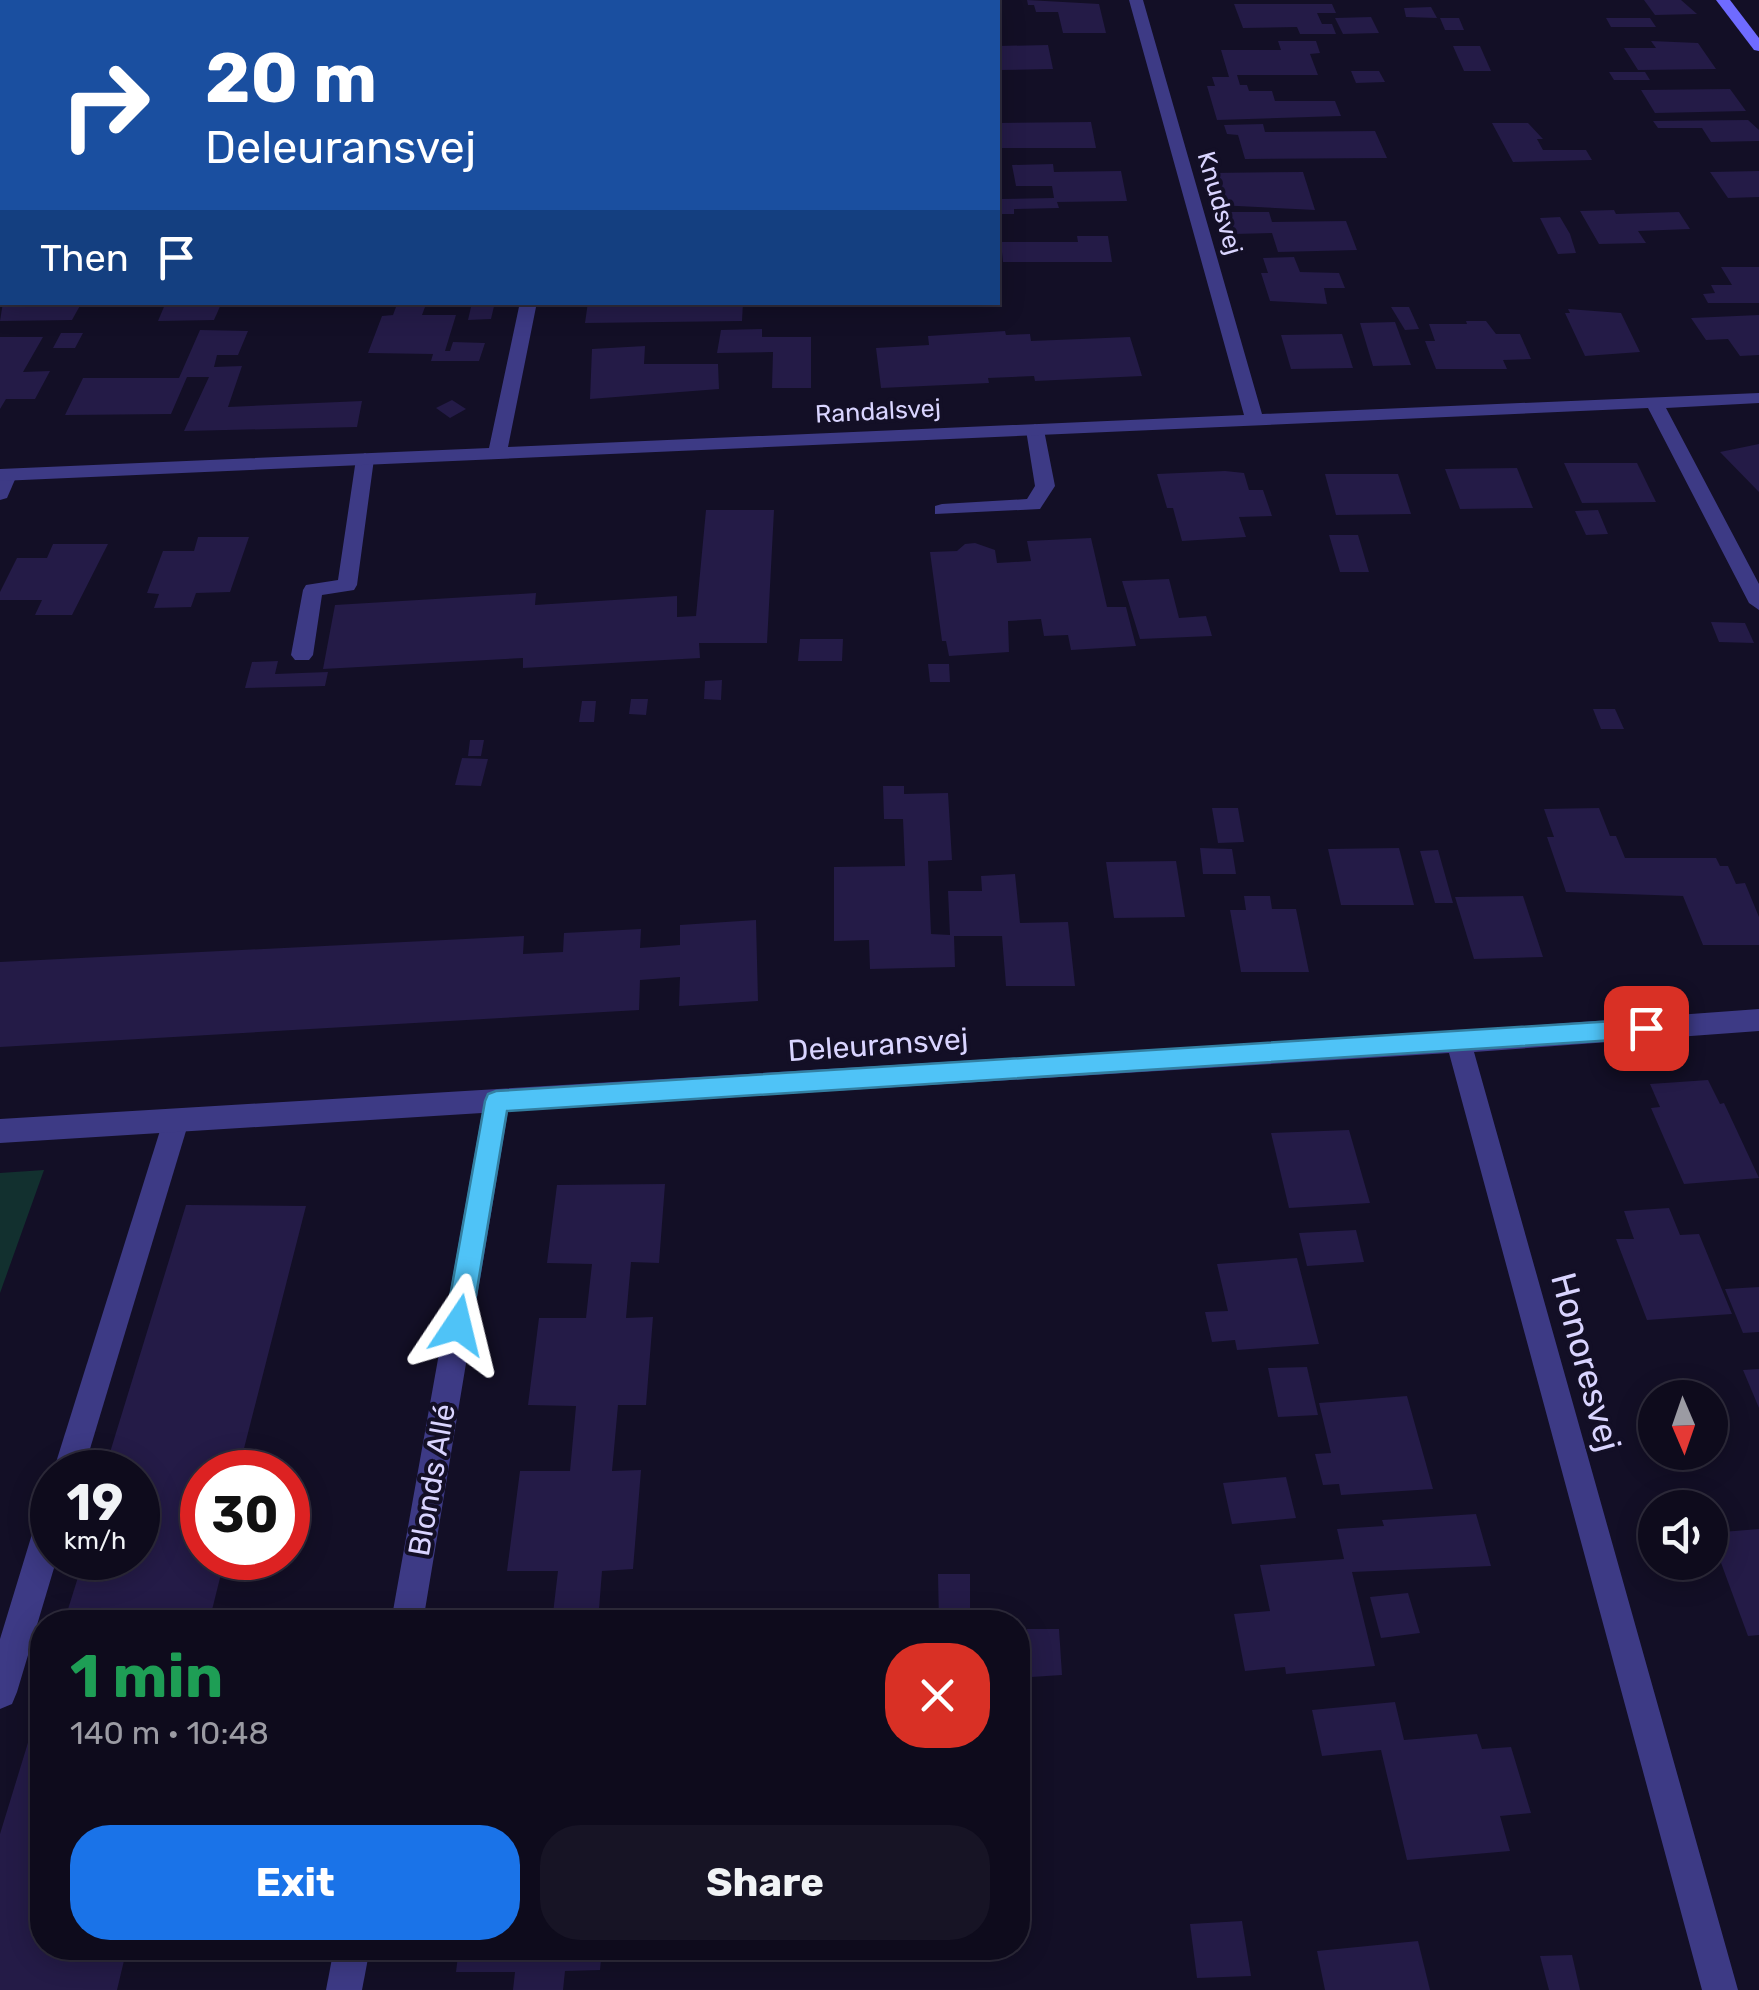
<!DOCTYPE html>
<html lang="en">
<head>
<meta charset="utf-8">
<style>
	:root { --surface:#0e0b1c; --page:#171425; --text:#f1f3f6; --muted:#9b9ba3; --line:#2e2b3b; --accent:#1a73e8 }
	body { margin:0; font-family:Rubik,sans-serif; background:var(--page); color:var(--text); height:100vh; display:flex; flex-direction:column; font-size:38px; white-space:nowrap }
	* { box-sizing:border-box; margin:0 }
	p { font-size:32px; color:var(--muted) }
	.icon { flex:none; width:55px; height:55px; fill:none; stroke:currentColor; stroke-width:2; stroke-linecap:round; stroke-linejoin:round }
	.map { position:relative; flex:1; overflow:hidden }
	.sheet { position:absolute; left:30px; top:1610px; width:1000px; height:350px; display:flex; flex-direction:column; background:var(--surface); border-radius:40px; box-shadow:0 5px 25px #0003,0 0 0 2px var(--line) }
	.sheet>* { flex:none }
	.top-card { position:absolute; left:0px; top:0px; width:1000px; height:305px; box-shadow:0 5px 25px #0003,0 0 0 2px var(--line); background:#1a4fa0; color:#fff; overflow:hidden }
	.needle { width:65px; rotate:178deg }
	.buttons { position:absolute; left:1638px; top:1380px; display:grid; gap:20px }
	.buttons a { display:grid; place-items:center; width:90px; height:90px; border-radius:50%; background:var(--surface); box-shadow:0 5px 25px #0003,0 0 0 2px var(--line); font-size:50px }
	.speed { position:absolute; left:30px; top:1450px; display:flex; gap:20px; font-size:50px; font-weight:700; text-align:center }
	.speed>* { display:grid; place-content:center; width:130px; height:130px; border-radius:50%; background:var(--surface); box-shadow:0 5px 25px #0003,0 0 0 2px var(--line); line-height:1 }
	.speed small { font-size:25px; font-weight:400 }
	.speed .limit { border:15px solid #d22; background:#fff; color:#111 }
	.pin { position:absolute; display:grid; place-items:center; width:85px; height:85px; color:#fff; margin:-42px; border-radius:20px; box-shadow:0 5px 15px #0006 }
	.me { position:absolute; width:110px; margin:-55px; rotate:10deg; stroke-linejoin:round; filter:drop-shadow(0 0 8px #0008) }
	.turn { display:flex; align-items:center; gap:35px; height:210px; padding:0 40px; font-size:45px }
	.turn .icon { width:130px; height:130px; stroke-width:2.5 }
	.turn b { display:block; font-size:70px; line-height:85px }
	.then { display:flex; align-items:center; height:95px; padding:0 40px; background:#0003; gap:20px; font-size:38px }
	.round { display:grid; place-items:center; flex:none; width:105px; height:105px; border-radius:40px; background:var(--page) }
	.head { display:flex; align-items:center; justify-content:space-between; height:170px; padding:0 40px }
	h1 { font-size:60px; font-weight:700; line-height:75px; color:#1e9e55 }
	.action { display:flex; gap:20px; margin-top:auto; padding:20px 40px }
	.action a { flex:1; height:115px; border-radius:40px; background:var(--accent); color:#fff; font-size:40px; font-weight:700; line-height:115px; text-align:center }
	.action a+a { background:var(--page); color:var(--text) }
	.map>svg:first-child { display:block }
	.green { fill:#12302f }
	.building { fill:#241b47 }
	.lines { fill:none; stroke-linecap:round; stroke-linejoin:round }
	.lane { fill:#3d3a85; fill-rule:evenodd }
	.street { fill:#3d3a85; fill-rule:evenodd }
	.secondary { fill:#6f6bff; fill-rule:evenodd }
	.route { fill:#4fc3f7; stroke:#337fa1; stroke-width:2.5 }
	.labels { text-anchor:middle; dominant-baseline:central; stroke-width:8; stroke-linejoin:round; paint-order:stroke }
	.far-street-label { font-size:25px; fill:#d9d4ff; stroke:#130f26 }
	.street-label { font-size:30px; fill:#d9d4ff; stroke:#130f26 }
	.near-street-label { font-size:35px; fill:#d9d4ff; stroke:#130f26 }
</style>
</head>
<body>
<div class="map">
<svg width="1759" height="1990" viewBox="0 0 1759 1990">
	<rect width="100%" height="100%" fill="#130f26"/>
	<path class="green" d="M44 1170 0 1293V1173Z"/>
	<g class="building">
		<path d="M1027 0 1099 4 1106 33H1063L1058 12H1036L1034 5H1028Z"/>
		<path d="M1644 0H1681L1697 14 1655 15Z"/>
		<path d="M1234 4H1332L1336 13H1317L1322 24H1332L1336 34H1300L1297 27 1243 28Z"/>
		<path d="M1431 7 1437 18 1406 17 1404 8Z"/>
		<path d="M1371 17 1379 33 1343 34 1335 18Z"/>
		<path d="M1440 18H1459L1464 30H1445Z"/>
		<path d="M1606 18H1650L1656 27H1611Z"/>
		<path d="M1278 41H1316L1320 53 1310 54 1318 75H1237L1240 85H1247L1249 91H1272L1275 101H1335L1341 116 1217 120 1207 86H1215L1212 77H1229L1221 50H1281Z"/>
		<path d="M1651 41 1698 43 1716 69 1638 70 1624 48H1656Z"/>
		<path d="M1048 45 1053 69 998 70V46Z"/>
		<path d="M1453 46H1480L1491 71H1464Z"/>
		<path d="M1351 71H1379L1385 82 1356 83Z"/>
		<path d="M1609 72H1645L1650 80H1614Z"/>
		<path d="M1730 89 1746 111 1655 113 1641 90Z"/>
		<path d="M1748 120 1759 130V141L1711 142 1702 128H1658L1653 121Z"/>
		<path d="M1091 122 1096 148H998V123Z"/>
		<path d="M1492 123H1528L1543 139H1537L1543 150H1586L1592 160 1513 162Z"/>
		<path d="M1263 124 1265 132 1375 131 1387 158 1245 159 1238 135 1227 134 1224 125Z"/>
		<path d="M1053 164 1054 172 1121 171 1127 201 1057 202 1059 208 1014 209V214H998V199L1054 198 1052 186H1016L1012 165Z"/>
		<path d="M1759 171V197L1728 198 1710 172Z"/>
		<path d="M1303 172 1315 210 1218 205 1210 173Z"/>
		<path d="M1614 210 1616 214 1679 212 1690 229 1638 231 1646 243 1599 244 1580 211Z"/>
		<path d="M1229 212H1269L1272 222 1346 221 1357 250 1278 252 1272 233 1235 234Z"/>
		<path d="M1560 217 1570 234 1576 253 1558 254 1540 218Z"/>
		<path d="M1077 236H1108L1112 262H1003L1001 242H1078Z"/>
		<path d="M1294 257 1300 272 1339 273 1345 288H1324L1327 304 1270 301 1261 273H1268L1263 258Z"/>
		<path d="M1721 267H1759V303H1708L1703 294 1715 293 1711 285H1732Z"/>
		<path d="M3 302H82L72 320 0 321Z"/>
		<path d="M166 302H222L214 320 158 321Z"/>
		<path d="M454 302H495L491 319 468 320 471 307H453Z"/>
		<path d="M588 302H743L742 321 585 323Z"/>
		<path d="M396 307H425L422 315H456L445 351H450L453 342 485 343 479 361H431L433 354 368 353 382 316 393 315Z"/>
		<path d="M1391 307H1409L1419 329 1405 330Z"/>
		<path d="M1568 309 1621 313 1640 352 1585 356 1565 313H1570Z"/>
		<path d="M1759 315V355L1740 356 1728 339 1706 340 1691 318Z"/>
		<path d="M1466 321H1486L1496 334H1520L1531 359 1503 360 1507 369H1436L1425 341H1435L1429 324H1467Z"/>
		<path d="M1395 322 1411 365 1373 366 1360 323Z"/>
		<path d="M762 329V337H811V388H772L773 352 717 353 721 330Z"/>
		<path d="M200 330 248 331 238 355H217L214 367 242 366 228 407 362 401 357 427 184 431 209 377H187L171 414 65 415 83 378H179Z"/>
		<path d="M1005 331 1006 335 1030 334 1031 341 1130 337 1142 376 1035 381 1034 376 988 378 989 383 881 388 876 348 929 345 928 336Z"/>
		<path d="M61 333H83L75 348H53Z"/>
		<path d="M1342 334 1353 368 1291 369 1281 335Z"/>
		<path d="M0 337H43L23 372 50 371 35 399H6L0 409Z"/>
		<path d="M645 346 644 364H718L719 389 590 399 592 349Z"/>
		<path d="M452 400 466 409 450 418 436 408Z"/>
		<path d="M1759 444V492L1720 452Z"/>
		<path d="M1564 463H1637L1656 502 1582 503Z"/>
		<path d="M1517 468 1533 508 1460 509 1445 469Z"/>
		<path d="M1225 471 1244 473 1249 490H1263L1272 516 1239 517 1246 537 1182 541 1173 508H1167L1157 474Z"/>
		<path d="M1325 474H1398L1411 514 1336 515Z"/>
		<path d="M706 510H774L767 643H699L700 658 523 668V658L323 669 335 605 536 593 535 605 677 596V617L696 616Z"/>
		<path d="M1598 510 1608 534 1586 535 1575 511Z"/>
		<path d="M1329 535H1358L1369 572H1340Z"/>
		<path d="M198 537H249L230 592 196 593 191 607 154 608 159 594 147 593 163 551H194Z"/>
		<path d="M1091 538 1107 607H1126L1136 646 1071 650 1068 635 1044 636 1041 619 1008 621 1009 652 949 656 946 641H942L930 552 957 551 965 544 975 543 995 550 997 563 1031 561 1027 541Z"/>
		<path d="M53 544H108L72 615H35L42 600H0V592L17 558H47Z"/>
		<path d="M1169 579 1179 618 1206 616 1212 636 1140 639 1122 581Z"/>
		<path d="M1711 622 1745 623 1754 643 1719 642Z"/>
		<path d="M800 639H843L842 661H798Z"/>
		<path d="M278 661 275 674 328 672 325 686 245 688 252 662Z"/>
		<path d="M928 664H949L950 682H930Z"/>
		<path d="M722 680 721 700 704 699 705 681Z"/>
		<path d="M631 699H648L646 715 629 714Z"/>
		<path d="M582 701H596L594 722H579Z"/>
		<path d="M1593 709H1615L1624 729H1601Z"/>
		<path d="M470 740H484L481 756H468Z"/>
		<path d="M462 758 488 759 481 786 455 785Z"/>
		<path d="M883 786H904V794L948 793 952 860 928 861 931 934 950 935 948 891H982L981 876 1015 874 1020 923 1068 922 1075 986H1006L1002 936H954L955 967 870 969 869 940 834 941V867L905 866 903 819H884Z"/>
		<path d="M1212 808H1238L1244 842 1218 843Z"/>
		<path d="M1599 808 1610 836H1616L1625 858H1716L1720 866H1728L1736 884 1745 883 1759 917V945H1703L1683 896 1566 892 1547 837H1554L1544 809Z"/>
		<path d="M1200 848 1232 849 1236 874H1203Z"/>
		<path d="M1399 848 1414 905H1341L1328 849Z"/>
		<path d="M1438 850 1453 903H1435L1420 851Z"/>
		<path d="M1176 861 1185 917 1114 918 1106 862Z"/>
		<path d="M1244 896H1270L1272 909H1296L1309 972H1241L1230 910H1246Z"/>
		<path d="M1523 896 1543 957 1474 959 1455 897Z"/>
		<path d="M756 920 758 1001 679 1006 680 977 640 980 639 1010 0 1047V962L524 936 523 954 563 952 564 933 641 929 640 948 680 945V925Z"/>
		<path d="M1708 1080 1720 1104 1724 1103 1759 1178 1684 1184 1651 1108 1660 1107 1650 1084Z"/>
		<path d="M1349 1130 1370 1203 1289 1208 1271 1133Z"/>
		<path d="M665 1184 659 1263 631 1262 626 1318 653 1317 646 1405H618L612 1471 641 1470 633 1569 602 1571 598 1622H552L558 1571H507L520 1471H570L576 1406 528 1405 539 1318H586L592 1264 547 1263 557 1185Z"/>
		<path d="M186 1205 306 1206 238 1472H202V1558H225L209 1622H64L84 1558H138V1472H104Z"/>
		<path d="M1669 1208 1680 1235 1699 1234 1732 1314 1647 1320 1616 1239H1634L1624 1211Z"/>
		<path d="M1356 1230 1364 1262 1307 1266 1299 1233Z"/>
		<path d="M1297 1258 1319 1344 1237 1350 1235 1340 1212 1342 1205 1312 1228 1311 1217 1264Z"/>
		<path d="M1759 1287V1332L1743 1333 1725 1289Z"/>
		<path d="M1307 1367 1318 1415 1278 1417 1268 1368Z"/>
		<path d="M1759 1369V1408L1743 1370Z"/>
		<path d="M1407 1396 1433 1489 1341 1495 1339 1484 1323 1485 1315 1454 1331 1453 1319 1403Z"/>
		<path d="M1286 1477 1296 1518 1232 1524 1223 1483Z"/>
		<path d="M1476 1514 1491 1566 1352 1572 1375 1666 1286 1674 1285 1667 1245 1671 1234 1614 1270 1611 1260 1565 1344 1559 1337 1529 1384 1526 1382 1520Z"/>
		<path d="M1759 1529V1635L1748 1636 1710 1533Z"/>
		<path d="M938 1574H970V1622H939Z"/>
		<path d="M1408 1593 1420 1633 1381 1638 1370 1597Z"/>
		<path d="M1027 1629H1059L1062 1675 1031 1677Z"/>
		<path d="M42 1697V1948H127L117 1990H0V1834Z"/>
		<path d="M1395 1702 1404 1740 1477 1734 1482 1749 1511 1747 1531 1813 1500 1816 1510 1851 1407 1860 1381 1750 1322 1756 1312 1710Z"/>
		<path d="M1242 1921 1251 1976 1197 1978 1190 1924Z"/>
		<path d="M1418 1941 1430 1990H1325L1317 1951Z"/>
		<path d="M459 1948H602L600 1970 565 1971 563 1990H513L515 1972H456Z"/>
		<path d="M1572 1955 1580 1990H1549L1540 1956Z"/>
	</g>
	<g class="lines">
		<g class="lane">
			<path d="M1035 424 1044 430 1055 486 1040 509 935 514V506L942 504 1027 499 1035 486 1026 430Z"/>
			<path d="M365 453 374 459 357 585 354 590 322 595 313 655 309 660H295L291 655 303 590 306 585 338 580 356 459Z"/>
			<path d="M7 469 17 475 7 498 0 500V471Z"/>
			<path d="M176 1109 185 1113 189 1121 83 1472H53L163 1121 167 1113Z"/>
			<path d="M52 1505V1558H57L17 1692 12 1704 0 1709V1639L36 1521 41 1510Z"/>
		</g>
		<g class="street">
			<path d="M586 0H600V2H587Z"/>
			<path d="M1129 0H1143L1262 414 1759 393V403L1666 408 1759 584V610L1749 603 1648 408 0 481V469L489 448 520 302H537L508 447 1244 415Z"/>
			<path d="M2 192V205L0 206V193Z"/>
			<path d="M1759 1009V1031L1474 1052 1738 1990H1702L1449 1053 508 1111 423 1622H391L482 1113 0 1143V1119L1459 1031Z"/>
			<path d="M334 1948H370L362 1990H326Z"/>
		</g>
		<path class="secondary" d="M1716 0H1730L1759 38V51L1754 50Z"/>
	</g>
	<path class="route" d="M1646 1019 1655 1022 1658 1028 1655 1035 1646 1038 507 1111 471 1325 468 1334 458 1337 449 1334 445 1325 485 1101 488 1094 496 1091Z"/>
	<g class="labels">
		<g class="far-street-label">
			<text transform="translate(1220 203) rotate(74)">Knudsvej</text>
			<text transform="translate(878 411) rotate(-3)">Randalsvej</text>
		</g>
		<g class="street-label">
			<text transform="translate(878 1045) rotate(-4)">Deleuransvej</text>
			<text transform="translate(432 1480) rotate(-80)">Blonds Allé</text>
		</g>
		<g class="near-street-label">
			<text transform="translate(1586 1362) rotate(75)">Honoresvej</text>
		</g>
	</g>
</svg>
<div class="buttons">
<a><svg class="needle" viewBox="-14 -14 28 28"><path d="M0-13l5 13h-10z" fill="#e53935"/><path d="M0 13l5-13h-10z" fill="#9b9ba3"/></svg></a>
<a><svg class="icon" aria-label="sound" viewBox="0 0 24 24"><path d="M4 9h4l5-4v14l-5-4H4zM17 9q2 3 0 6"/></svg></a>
</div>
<div class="speed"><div>19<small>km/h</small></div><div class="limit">30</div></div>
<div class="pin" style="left:1646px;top:1028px;background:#d93025"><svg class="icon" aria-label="arrive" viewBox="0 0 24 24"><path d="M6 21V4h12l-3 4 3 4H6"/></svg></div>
<svg class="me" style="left:458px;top:1325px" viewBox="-20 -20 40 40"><path d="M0-17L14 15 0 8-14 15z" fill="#4fc3f7" stroke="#fff" stroke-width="4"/></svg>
<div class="top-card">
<div class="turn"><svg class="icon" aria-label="right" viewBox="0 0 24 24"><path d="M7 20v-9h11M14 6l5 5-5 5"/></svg><div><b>20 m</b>Deleuransvej</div></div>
<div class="then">Then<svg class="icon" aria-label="arrive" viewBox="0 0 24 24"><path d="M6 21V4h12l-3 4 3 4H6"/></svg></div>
</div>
<section class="sheet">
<div class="head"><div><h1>1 min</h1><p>140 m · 10:48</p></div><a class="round" style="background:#d93025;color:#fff"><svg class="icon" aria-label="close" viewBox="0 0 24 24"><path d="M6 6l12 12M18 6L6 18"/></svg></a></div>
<div class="action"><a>Exit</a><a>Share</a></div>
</section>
</div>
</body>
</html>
